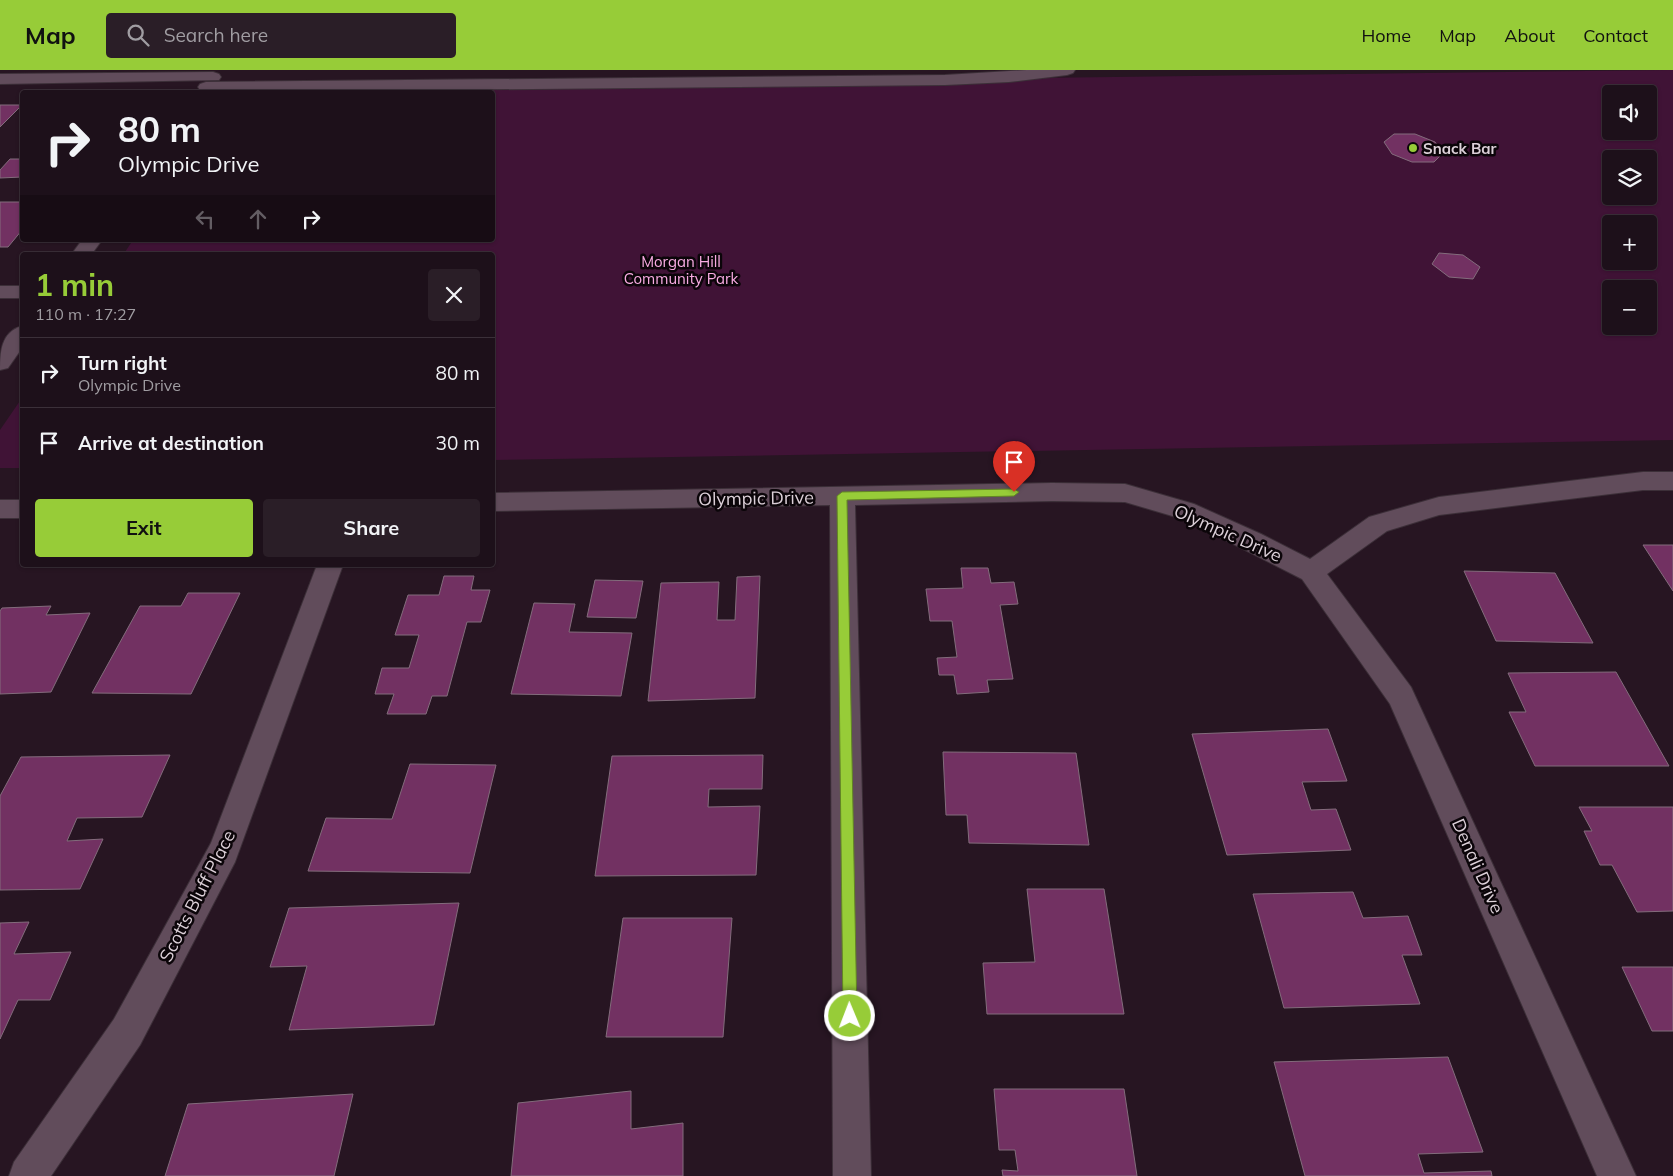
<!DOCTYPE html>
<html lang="en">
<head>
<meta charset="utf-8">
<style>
	:root { --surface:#1d101a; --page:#2a1e27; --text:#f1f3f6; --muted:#a09da2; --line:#3b3039; --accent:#97cc38 }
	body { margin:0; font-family:Mulish,sans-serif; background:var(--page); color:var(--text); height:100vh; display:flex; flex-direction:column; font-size:19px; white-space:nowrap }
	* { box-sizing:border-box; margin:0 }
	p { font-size:16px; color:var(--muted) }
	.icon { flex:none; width:28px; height:28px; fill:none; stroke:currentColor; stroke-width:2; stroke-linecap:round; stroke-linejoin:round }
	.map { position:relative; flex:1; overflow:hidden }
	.side { position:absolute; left:20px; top:182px; width:475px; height:315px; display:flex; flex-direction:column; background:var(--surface); border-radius:5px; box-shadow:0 1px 4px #0004,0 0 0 1px var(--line) }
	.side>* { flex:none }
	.guide { position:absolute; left:20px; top:20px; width:475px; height:152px; border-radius:5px; box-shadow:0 1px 4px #0004,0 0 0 1px var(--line); background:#1d101a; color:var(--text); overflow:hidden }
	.buttons { position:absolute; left:1602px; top:15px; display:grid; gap:10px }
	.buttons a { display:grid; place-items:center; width:55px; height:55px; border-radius:5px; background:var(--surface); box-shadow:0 1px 4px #0004,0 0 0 1px var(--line); font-size:25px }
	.pin { position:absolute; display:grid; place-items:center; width:42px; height:42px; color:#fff; margin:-51px -21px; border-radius:50% 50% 50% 0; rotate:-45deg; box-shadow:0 0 5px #0007 }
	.pin .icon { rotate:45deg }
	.me { position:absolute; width:55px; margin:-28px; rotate:359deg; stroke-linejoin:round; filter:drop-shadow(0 0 4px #0008) }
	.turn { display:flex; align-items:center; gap:18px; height:105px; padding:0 15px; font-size:22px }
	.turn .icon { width:65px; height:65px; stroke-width:2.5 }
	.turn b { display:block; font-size:35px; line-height:42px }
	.lanes { display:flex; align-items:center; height:48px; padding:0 15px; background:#0003; justify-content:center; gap:25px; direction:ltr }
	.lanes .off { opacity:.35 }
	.round { display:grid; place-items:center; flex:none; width:52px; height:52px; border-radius:5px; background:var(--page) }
	.summary { display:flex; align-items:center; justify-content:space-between; height:85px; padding:0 15px }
	h1 { font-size:30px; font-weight:700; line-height:38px; color:var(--accent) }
	.cta { display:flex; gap:10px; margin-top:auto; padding:10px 15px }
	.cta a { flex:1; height:58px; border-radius:5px; background:var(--accent); color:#111; font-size:20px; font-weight:700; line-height:58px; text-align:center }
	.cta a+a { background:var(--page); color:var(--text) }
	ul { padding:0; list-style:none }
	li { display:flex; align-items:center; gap:15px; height:70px; padding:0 15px; border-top:1px solid var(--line) }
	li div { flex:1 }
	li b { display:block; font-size:19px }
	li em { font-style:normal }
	header { display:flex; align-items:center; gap:30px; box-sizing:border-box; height:70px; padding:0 25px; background:var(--accent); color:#111 }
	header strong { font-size:24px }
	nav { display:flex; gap:28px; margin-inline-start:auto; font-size:18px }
	.search { width:350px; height:45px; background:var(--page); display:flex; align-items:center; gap:12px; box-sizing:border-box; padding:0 18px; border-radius:5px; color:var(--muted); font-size:19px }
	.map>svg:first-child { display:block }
	.green { fill:#401336; fill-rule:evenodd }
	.building { fill:#723162; stroke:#836c7c }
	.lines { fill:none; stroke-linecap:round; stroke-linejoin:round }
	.minor-casing { stroke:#3c2f38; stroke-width:2 }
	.minor { fill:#614c5b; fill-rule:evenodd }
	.route { fill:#97cc38; stroke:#628524 }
	.poi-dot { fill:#97cc38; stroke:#0b0509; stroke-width:2 }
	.labels { text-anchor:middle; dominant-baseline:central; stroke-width:5; stroke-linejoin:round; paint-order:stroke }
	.far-poi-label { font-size:15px; font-weight:bold; fill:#dcd0d8; stroke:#0b0509; text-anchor:start }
	.far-park-label { font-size:15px; fill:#f8abe2; stroke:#0b0509 }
	.street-label { font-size:18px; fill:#dcd0d8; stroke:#0b0509 }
</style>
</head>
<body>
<header>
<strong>Map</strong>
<div class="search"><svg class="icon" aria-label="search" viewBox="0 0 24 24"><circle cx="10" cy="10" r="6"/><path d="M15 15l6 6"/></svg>Search here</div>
<nav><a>Home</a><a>Map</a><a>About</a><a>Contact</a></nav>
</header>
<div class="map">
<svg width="1673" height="1106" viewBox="0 0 1673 1106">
	<rect width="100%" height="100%" fill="#271522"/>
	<g class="green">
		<path d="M1673 0V370L493 390 492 185H123L133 170H492V22H237L240 18ZM1611 24H1649V61H1611ZM1611 89H1649V126H1611ZM1611 154H1649V191H1611ZM1611 219H1649V256H1611Z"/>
		<path d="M22 328V398H0V360Z"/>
	</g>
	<g class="building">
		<path d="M0 35H22L0 57Z"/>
		<path d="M1394 64H1415L1435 72 1443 83 1434 92H1412L1392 84 1384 72Z"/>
		<path d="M22 86V107L0 108V100L10 89H20Z"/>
		<path d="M0 132H22V160L8 177H0Z"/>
		<path d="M1439 183 1463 185 1480 197 1473 209 1449 207 1432 194Z"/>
		<path d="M1643 475H1673V521Z"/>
		<path d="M961 498H988L991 513 1014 512 1018 534 1000 535 1013 609 987 610 989 622 957 624 954 605H939L937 588 957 587 952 551H930L926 519 963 518Z"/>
		<path d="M1464 501 1555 503 1593 573 1496 571Z"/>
		<path d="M444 506H474L471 520H490L481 552H467L447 626H432L426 644H387L394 624H375L382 598H409L419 565H395L408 525H439Z"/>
		<path d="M760 506 755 628 648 631 661 513 719 512 717 550H735L737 507Z"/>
		<path d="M595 510 643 511 636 548 587 547Z"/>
		<path d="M188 523H240L191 624 92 623 140 536H181Z"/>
		<path d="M534 533 575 534 569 562 632 563 621 626 511 624Z"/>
		<path d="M51 536 46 545 90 543 51 622 0 624V541L2 538Z"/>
		<path d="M1616 602 1669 696H1535L1509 642H1526L1508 603Z"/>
		<path d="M1328 659 1347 711 1302 712 1311 740 1336 739 1351 780 1227 785 1192 664Z"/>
		<path d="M943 682 1076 683 1089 775 969 773 967 745H946Z"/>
		<path d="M170 685 142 747 77 748 67 771 103 769 80 819 0 820V726L21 687Z"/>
		<path d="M763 685 762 719H709L708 737 760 736 756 805 595 806 612 686Z"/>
		<path d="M410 694 496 695 470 803 308 801 326 748 392 749Z"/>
		<path d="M1579 737H1673V841L1637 842 1612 795H1600L1584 761H1592Z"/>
		<path d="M1027 819H1104L1124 944H987L983 893 1035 892Z"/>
		<path d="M1353 822 1363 848 1408 846 1422 885H1402L1420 934 1284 938 1253 824Z"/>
		<path d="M459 833 434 955 289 960 307 896 270 897 289 838Z"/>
		<path d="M623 848H732L723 967H606Z"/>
		<path d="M29 852 14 884 71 882 50 930H18L0 969V853Z"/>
		<path d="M1622 897H1673V961H1652Z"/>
		<path d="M1448 987 1483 1082 1418 1084 1424 1103 1491 1101 1492 1106H1305L1274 992Z"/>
		<path d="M994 1019H1124L1137 1106H1003L1002 1100 1018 1101 1015 1080H999Z"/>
		<path d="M631 1021V1059L683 1053V1106H511L518 1033Z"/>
		<path d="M353 1024 334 1106H165L188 1034Z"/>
	</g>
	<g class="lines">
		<defs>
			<g id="minor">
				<path d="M1027 0H1075L1073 3 1067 5 1009 12 945 15 206 22 200 20 198 17 200 14 206 12 945 5Z"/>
				<path d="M213 2 219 4 221 7 219 10 0 14V4Z"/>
				<path d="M82 170H102L91 185H71Z"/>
				<rect x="0" y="216" width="22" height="12"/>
				<path d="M22 256V278L8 298 0 300C0 282 1 262 22 256Z"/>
				<path d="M1643 402H1673V420H1643L1439 445 1387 461 1327 504 1411 617 1636 1106H1597L1390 634 1302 509 1186 450 1125 432 1052 431 855 435 871 1106H833L830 435 492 441V423L1052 413 1125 414 1194 434 1261 464 1310 489 1369 447 1439 427Z"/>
				<rect x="0" y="430" width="22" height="18"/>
				<path d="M317 495H343L235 792 140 975 51 1106H9L14 1092 114 949 211 773Z"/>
			</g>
		</defs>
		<use href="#minor" class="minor-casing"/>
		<use href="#minor" class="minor"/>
	</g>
	<path class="route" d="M1014 419 1019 422 1014 426 847 430 857 946 855 951 850 953 845 951 843 946 837 426 842 422Z"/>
	<circle class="poi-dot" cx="1413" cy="78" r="5"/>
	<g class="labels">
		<g class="far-poi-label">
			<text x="1423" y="78">Snack Bar</text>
		</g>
		<g class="far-park-label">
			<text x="681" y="191">Morgan Hill<tspan x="681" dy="17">Community Park</tspan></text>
		</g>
		<g class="street-label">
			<text transform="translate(756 428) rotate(-1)">Olympic Drive</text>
			<text transform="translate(1228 463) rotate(24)">Olympic Drive</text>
			<text transform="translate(1478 796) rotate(66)">Denali Drive</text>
			<text transform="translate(197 826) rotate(-63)">Scotts Bluff Place</text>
		</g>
	</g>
</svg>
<div class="buttons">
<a><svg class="icon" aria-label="sound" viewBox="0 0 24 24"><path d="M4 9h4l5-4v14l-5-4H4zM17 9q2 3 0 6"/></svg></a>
<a><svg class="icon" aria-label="layers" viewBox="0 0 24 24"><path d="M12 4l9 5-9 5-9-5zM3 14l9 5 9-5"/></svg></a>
<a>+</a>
<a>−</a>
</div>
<div class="pin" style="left:1014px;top:422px;background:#d93025"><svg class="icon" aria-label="arrive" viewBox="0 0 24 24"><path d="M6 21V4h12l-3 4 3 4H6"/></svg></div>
<svg class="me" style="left:850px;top:946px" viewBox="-20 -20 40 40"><circle r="17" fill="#97cc38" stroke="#fff" stroke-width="3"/><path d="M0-11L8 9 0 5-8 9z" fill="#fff"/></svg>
<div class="guide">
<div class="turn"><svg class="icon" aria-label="right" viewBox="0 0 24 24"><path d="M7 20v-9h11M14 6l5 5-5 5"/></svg><div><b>80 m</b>Olympic Drive</div></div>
<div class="lanes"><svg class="icon off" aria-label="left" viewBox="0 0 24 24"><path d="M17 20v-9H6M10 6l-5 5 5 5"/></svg><svg class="icon off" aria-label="ahead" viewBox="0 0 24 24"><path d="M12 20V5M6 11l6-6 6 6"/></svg><svg class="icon" aria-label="right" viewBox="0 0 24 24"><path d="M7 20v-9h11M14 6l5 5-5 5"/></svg></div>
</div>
<section class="side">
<div class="summary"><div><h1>1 min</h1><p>110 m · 17:27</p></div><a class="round"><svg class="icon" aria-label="close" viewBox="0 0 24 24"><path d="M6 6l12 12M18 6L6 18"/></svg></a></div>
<ul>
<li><svg class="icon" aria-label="right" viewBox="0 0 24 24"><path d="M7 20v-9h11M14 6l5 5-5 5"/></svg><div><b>Turn right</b><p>Olympic Drive</p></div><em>80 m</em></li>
<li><svg class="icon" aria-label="arrive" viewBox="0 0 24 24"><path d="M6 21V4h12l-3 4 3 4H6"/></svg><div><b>Arrive at destination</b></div><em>30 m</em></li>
</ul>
<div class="cta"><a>Exit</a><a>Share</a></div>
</section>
</div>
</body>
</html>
